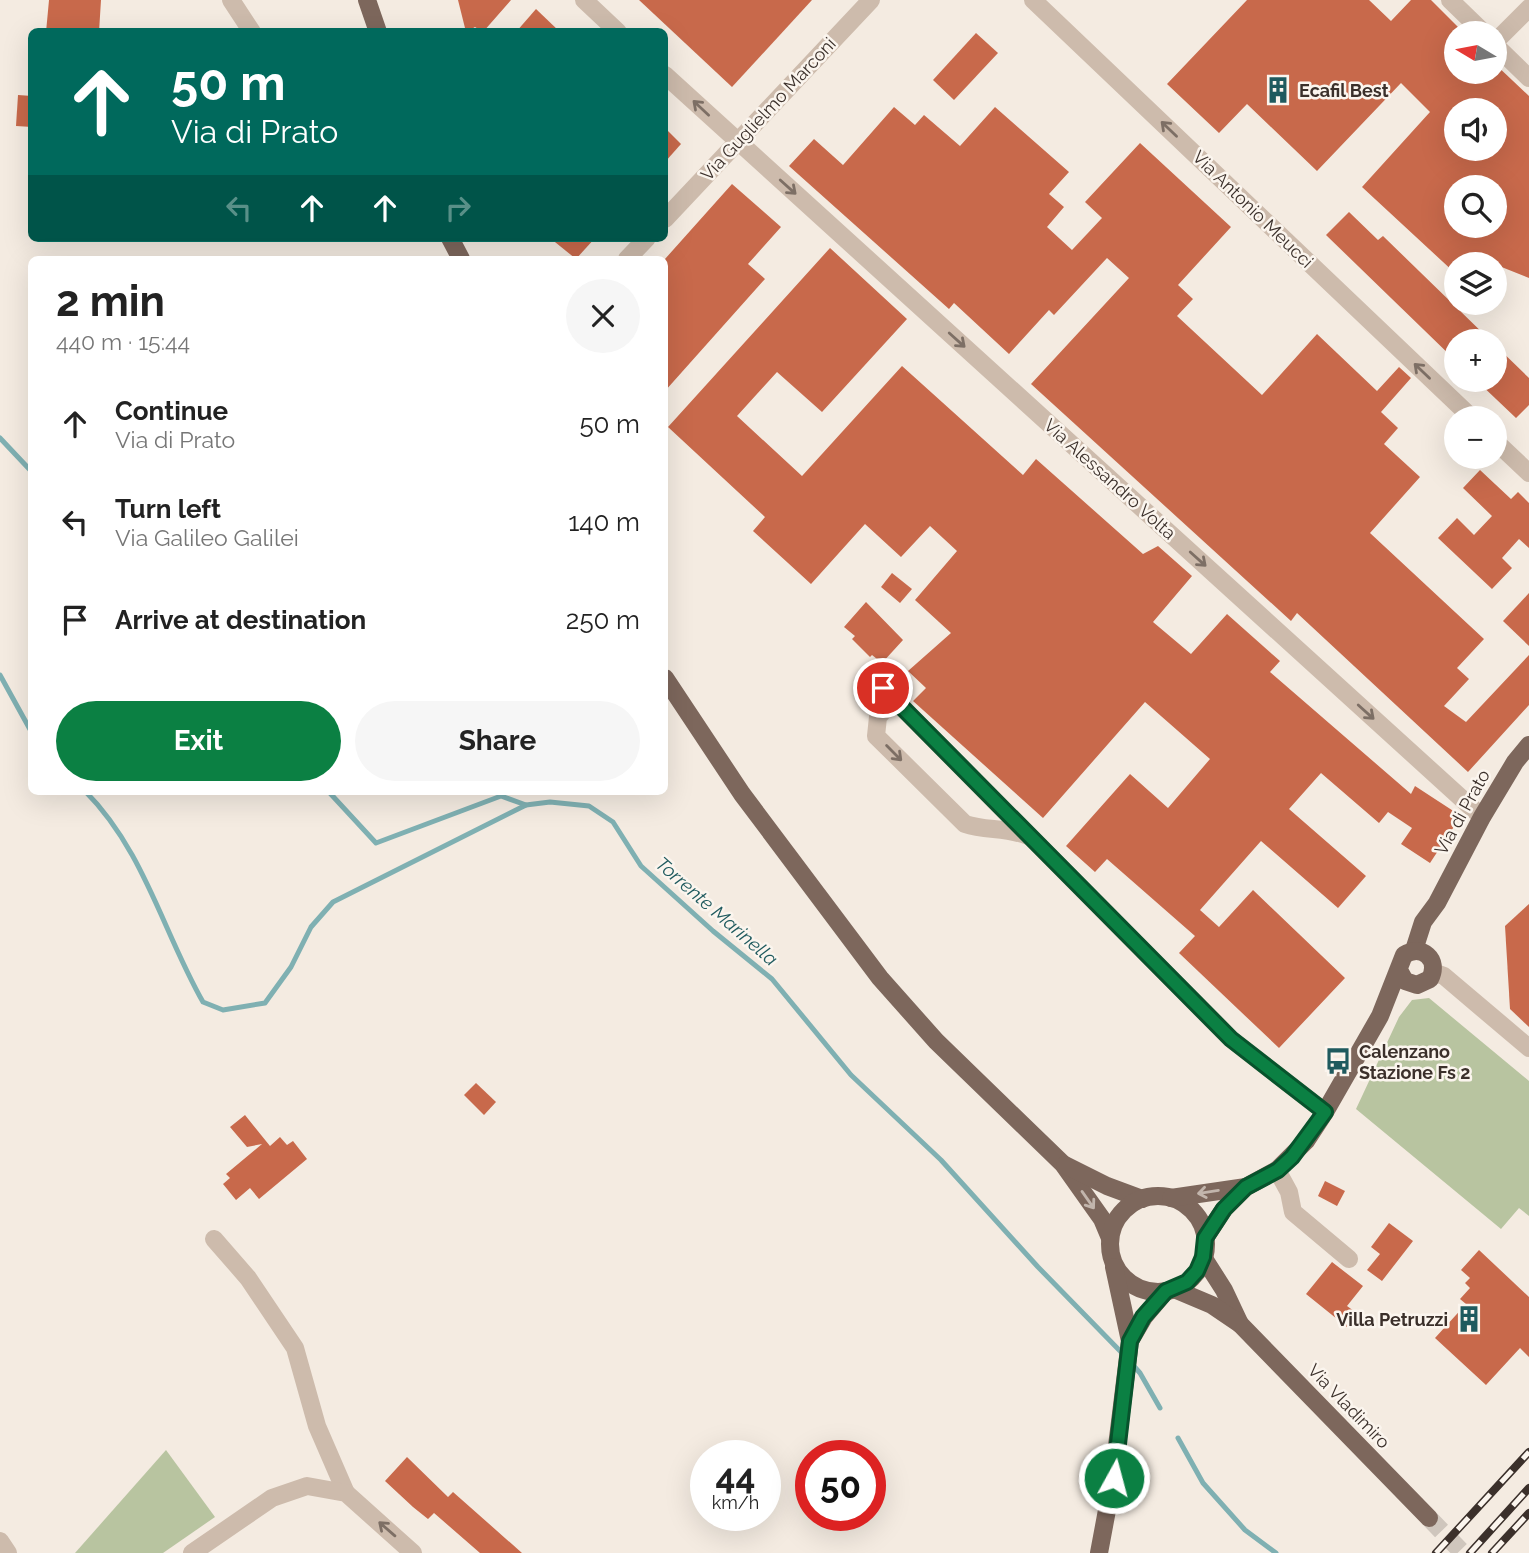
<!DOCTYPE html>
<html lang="en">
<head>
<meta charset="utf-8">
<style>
	:root { --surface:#fff; --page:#f6f6f6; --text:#222; --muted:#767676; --accent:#0b8043 }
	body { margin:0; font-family:Raleway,sans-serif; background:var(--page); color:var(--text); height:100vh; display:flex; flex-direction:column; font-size:26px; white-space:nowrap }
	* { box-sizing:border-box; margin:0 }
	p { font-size:23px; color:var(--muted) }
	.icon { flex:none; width:38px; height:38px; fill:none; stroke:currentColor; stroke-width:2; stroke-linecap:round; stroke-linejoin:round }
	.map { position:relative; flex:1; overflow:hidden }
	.details { position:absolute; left:28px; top:256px; width:640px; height:539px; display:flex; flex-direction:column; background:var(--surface); border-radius:10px; box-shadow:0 7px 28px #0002 }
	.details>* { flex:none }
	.banner { position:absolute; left:28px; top:28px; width:640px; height:214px; border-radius:10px; box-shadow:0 7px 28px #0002; background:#00695c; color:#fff; overflow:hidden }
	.needle { width:46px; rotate:280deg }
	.fabs { position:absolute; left:1444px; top:21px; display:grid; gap:14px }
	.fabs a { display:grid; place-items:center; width:63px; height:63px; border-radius:50%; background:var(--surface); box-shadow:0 7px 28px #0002; font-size:35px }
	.speed { position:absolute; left:690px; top:1440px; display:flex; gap:14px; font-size:35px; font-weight:700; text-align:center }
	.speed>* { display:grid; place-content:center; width:91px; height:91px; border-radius:50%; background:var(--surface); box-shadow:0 7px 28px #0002; line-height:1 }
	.speed small { font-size:18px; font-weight:400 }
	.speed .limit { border:10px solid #d22; background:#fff; color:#111 }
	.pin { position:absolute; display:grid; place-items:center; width:60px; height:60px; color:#fff; margin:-30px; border:4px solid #fff; border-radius:50%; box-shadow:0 2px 7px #0007 }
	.me { position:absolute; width:77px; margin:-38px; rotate:7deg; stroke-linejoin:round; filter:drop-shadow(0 0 5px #0008) }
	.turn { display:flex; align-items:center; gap:24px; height:147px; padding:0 28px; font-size:32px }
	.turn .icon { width:91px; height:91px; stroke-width:2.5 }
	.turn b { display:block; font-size:49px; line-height:60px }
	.lanes { display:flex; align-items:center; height:66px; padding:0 28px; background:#0003; justify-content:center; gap:35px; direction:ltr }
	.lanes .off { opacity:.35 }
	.round { display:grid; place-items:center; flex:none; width:74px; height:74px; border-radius:37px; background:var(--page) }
	.head { display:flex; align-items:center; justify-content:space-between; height:119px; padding:0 28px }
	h1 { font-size:42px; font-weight:700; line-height:52px }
	.action { display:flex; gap:14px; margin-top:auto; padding:14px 28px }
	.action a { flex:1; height:80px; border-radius:42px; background:var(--accent); color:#fff; font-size:28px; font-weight:700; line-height:80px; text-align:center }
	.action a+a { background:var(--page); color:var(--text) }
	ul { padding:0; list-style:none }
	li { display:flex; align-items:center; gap:21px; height:98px; padding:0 28px }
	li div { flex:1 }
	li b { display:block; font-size:26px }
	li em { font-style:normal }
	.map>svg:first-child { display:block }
	.green { fill:#b8c4a0 }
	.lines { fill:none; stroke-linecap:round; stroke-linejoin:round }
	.stream { stroke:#7fb0b2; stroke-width:5 }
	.building { fill:#c8694b; fill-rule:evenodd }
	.major-tunnel { stroke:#cfc6bd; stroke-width:18; stroke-dasharray:18 9; stroke-linecap:butt }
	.minor { stroke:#cdbbac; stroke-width:18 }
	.major { stroke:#7d675c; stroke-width:18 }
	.rail-casing { stroke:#3b302b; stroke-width:8 }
	.rail { stroke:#fbf5ee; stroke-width:5; stroke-dasharray:16; stroke-linecap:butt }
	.oneway { stroke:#7d6f65 }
	.oneway2 { stroke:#c2b5ac }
	.route-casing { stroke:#07532c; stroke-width:18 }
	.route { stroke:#0b8043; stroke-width:12 }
	.labels { text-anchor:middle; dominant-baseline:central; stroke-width:5; stroke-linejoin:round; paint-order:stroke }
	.poi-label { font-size:18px; font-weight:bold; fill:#3b302b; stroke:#fbf5ee; text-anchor:start }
	.street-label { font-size:18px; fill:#3b302b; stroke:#fbf5ee }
	.water-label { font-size:19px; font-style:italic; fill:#1f5a5e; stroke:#fbf5ee }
</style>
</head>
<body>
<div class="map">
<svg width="1529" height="1553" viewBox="0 0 1529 1553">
	<rect width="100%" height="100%" fill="#f4ebe1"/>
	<g class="green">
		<path d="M1429 998 1529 1081V1216L1519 1208 1501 1229 1356 1109 1399 1017 1412 1000Z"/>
		<path d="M166 1450 215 1517 163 1553H75Z"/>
	</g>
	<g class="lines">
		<g class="stream">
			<path d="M0 438 32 472"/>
			<path d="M0 675 32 733"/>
			<path d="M85 791C144 850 163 932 203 1002L223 1010 265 1003 291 967 311 927 333 902 526 805 550 802 589 806 613 822 641 866 713 931 772 979 851 1075 941 1160 1038 1267 1123 1354"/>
			<path d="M328 791 376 843 501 796 526 805"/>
			<path d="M1132 1364 1140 1373 1160 1408"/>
			<path d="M1178 1438 1203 1483 1245 1530 1276 1553"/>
		</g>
	</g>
	<g class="building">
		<path d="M49 0H101L99 32H46Z"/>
		<path d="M458 0H511L483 32 475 27 466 32Z"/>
		<path d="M639 0H812L732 87Z"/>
		<path d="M1247 0H1369L1391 21 1411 0H1431L1464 33H1456V72H1494V63L1529 96V278L1494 264H1456V274L1362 187 1430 112 1401 83 1317 171 1247 104 1219 133 1167 84ZM1456 110H1494V149H1456ZM1456 187H1494V226H1456Z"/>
		<path d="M536 9 560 32H516Z"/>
		<path d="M976 33 998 53 954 100 933 80Z"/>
		<path d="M18 95 32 96V127L16 126Z"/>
		<path d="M894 107 915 125 924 115 960 146 995 107 1069 172 1049 194 1064 207 1047 227 1072 250 1102 218 1085 202 1140 143 1231 227 1178 285 1193 299 1177 316 1262 395 1317 334 1377 391 1399 367 1411 378 1381 412 1398 428 1384 444 1420 477 1370 533 1484 639 1457 668 1469 679 1444 706 1466 722 1529 655V705L1468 772 1297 613 1291 621 1031 384 1129 278 1107 258 1054 315 1049 310 1009 354 954 303 949 309 789 166 814 139 843 165Z"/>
		<path d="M665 128 681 144 665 162Z"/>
		<path d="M732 184 781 227 748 264 765 279 665 391V259Z"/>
		<path d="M1349 212 1378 240 1383 236 1491 341H1456V361L1326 235Z"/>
		<path d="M550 238H595L576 259Z"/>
		<path d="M830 248 907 319 822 412 777 372 737 416 802 476 902 366 1023 475 1036 459 1143 554 1158 546 1192 576 1153 622 1191 654 1227 614 1280 661 1270 672 1411 794 1415 786 1461 816 1430 863 1401 844 1412 828 1388 812 1379 823 1321 773 1289 809 1366 876 1338 908 1261 841 1200 910 1219 927 1253 890 1345 978 1279 1048 1179 953 1195 936 1107 859 1095 872 1066 846 1130 774 1168 808 1210 759 1145 702 1043 818 913 701 926 688 908 671 951 633 915 600 957 551 930 526 901 557 865 524 811 584 753 531 765 517 668 427Z"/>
		<path d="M1494 344 1529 378V405L1516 418 1476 380H1494Z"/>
		<path d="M1480 470 1511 499 1518 492 1529 503V548L1519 539 1502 558 1512 568 1492 589 1438 538 1457 518 1474 535 1492 516 1463 488Z"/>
		<path d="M892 573 912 589 900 603 881 587Z"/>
		<path d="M1529 593V646L1503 621Z"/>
		<path d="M866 602 903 640 882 663 872 655 870 657 852 639 855 636 844 627Z"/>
		<path d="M1529 904V1027L1510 1009 1505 926Z"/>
		<path d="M476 1083 496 1102 484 1115 464 1095Z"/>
		<path d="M245 1115 270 1146 280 1137 287 1145 293 1141 307 1159 259 1199 250 1188 236 1200 223 1184 230 1178 226 1174 262 1144 247 1147 230 1127Z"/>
		<path d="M1325 1181 1345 1191 1337 1206 1318 1196Z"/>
		<path d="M1389 1223 1413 1241 1382 1281 1367 1270 1380 1254 1371 1247Z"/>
		<path d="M1479 1250 1529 1297V1357L1520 1348 1486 1385 1435 1338 1466 1304 1460 1299 1470 1288 1465 1283 1470 1278 1461 1270Z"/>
		<path d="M1332 1262 1363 1286 1347 1306 1358 1314 1347 1327 1306 1294Z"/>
		<path d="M407 1457 448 1497 453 1492 522 1553H480L434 1513 428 1519 413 1507 385 1481Z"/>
	</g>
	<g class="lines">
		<path class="major-tunnel" d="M1429 1518 1463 1553"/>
		<g class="minor">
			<path d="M231 0 252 32"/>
			<path d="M584 0 618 32"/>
			<path d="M1033 0 1472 418"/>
			<path d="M1450 0 1484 33"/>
			<path d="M1494 43 1529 8"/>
			<path d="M1494 44 1529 78"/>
			<path d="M665 75 1482 817"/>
			<path d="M665 219 871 0"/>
			<path d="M627 259 647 238"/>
			<path d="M1494 440 1529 473"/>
			<path d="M871 676 1231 1039 1325 1112"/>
			<path d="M894 699 878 717 876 736 965 824C986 831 1006 827 1028 836"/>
			<path d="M1433 972 1444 976 1529 1048"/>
			<path d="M1277 1170 1289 1192 1293 1212 1349 1259"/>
			<path d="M214 1239 248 1278 295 1348 317 1426 346 1493"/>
			<path d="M0 1541 8 1553"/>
			<path d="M192 1553 272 1498 307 1486 346 1493 413 1553"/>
		</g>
		<g class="major">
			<path d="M367 0 378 32"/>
			<path d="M450 238 461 259"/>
			<path d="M665 678 742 794 880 978 936 1041 1063 1164 1102 1219 1110 1238"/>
			<path d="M1414 950 1423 922 1437 903 1482 817 1515 762 1529 745"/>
			<path d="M1065 1165 1107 1186 1142 1199"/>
			<circle cx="1158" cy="1244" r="48"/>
			<path d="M1171 1198 1246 1187"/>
			<path d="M1205 1238 1224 1209 1246 1187 1277 1170 1306 1141 1325 1112 1380 1016 1404 955C1422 944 1440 959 1430 979L1417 985 1405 981 1399 970"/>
			<path d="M1203 1257 1224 1290 1240 1324"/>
			<path d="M1174 1289 1212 1305 1240 1324 1429 1518"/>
			<path d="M1130 1341 1144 1317 1166 1291"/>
			<path d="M1099 1553 1113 1478 1130 1341 1114 1267"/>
		</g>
		<defs>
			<g id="rail">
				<path d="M1436 1553 1529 1452"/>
				<path d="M1470 1553 1529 1488"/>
				<path d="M1492 1553 1529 1513"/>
			</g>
		</defs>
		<use href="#rail" class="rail-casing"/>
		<use href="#rail" class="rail"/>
	</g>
	<defs><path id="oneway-shaft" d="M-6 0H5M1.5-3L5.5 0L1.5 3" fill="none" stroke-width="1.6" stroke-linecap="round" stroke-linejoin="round" transform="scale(1.75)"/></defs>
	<g class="oneway">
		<use href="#oneway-shaft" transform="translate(701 108) rotate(-137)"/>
		<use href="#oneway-shaft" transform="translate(1169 129) rotate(-136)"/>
		<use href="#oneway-shaft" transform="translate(788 187) rotate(42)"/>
		<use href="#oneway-shaft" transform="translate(957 340) rotate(42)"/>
		<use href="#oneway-shaft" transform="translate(1422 371) rotate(-136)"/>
		<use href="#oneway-shaft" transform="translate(1198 559) rotate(42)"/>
		<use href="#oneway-shaft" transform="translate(1366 712) rotate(42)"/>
		<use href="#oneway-shaft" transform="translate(894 753) rotate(45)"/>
		<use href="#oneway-shaft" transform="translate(387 1529) rotate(-139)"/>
	</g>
	<g class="oneway2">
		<use href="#oneway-shaft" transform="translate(1208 1192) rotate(171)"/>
		<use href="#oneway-shaft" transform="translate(1088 1200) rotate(55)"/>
	</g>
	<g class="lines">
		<defs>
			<path id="route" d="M883 688 1231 1039 1325 1112 1292 1157 1278 1170 1246 1187 1224 1209 1205 1238 1203 1257 1197 1271 1187 1282 1166 1291 1143 1317 1130 1341 1114 1478"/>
		</defs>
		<use href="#route" class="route-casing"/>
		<use href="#route" class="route"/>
	</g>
	<defs>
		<symbol id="building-bare" viewBox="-9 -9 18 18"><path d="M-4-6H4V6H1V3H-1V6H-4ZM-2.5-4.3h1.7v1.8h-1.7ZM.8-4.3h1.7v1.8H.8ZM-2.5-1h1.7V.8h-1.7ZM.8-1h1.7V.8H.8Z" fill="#1f5a5e" stroke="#fbf5ee" stroke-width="2.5" paint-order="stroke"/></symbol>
		<symbol id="bus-bare" viewBox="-9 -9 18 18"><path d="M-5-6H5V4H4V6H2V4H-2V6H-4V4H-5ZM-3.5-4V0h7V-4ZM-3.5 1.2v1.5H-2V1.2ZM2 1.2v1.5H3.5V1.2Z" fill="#1f5a5e" stroke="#fbf5ee" stroke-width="2.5" paint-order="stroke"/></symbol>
	</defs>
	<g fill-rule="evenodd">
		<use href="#building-bare" x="1259" y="71" width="38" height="38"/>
		<use href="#bus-bare" x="1319" y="1042" width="38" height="38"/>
		<use href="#building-bare" x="1450" y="1300" width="38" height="38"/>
	</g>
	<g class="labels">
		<g class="poi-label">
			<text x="1299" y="90">Ecafil Best</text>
			<text x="1359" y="1051">Calenzano<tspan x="1359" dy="21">Stazione Fs 2</tspan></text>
			<text x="1448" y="1319" text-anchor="end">Villa Petruzzi</text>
		</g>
		<g class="street-label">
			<text transform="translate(768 109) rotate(-47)">Via Guglielmo Marconi</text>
			<text transform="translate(1253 209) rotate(44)">Via Antonio Meucci</text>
			<text transform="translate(1110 479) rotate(42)">Via Alessandro Volta</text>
			<text transform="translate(1462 812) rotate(-61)">Via di Prato</text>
			<text transform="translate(1349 1406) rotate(46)">Via Vladimiro</text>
		</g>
		<g class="water-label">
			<text transform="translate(717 911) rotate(41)">Torrente Marinella</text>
		</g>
	</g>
</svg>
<div class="fabs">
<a><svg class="needle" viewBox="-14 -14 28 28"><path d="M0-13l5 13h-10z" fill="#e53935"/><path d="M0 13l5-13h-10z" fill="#767676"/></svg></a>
<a><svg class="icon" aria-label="sound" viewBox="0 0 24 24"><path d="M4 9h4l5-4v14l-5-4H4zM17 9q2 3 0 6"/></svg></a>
<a><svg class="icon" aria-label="search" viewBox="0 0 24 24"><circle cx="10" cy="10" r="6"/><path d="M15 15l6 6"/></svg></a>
<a><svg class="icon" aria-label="layers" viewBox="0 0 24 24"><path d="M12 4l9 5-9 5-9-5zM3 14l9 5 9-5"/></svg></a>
<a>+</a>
<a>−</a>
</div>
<div class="speed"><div>44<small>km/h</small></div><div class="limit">50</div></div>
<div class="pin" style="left:883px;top:688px;background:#d93025"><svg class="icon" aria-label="arrive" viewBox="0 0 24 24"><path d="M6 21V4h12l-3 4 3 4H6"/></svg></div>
<svg class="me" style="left:1114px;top:1478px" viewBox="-20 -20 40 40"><circle r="17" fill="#0b8043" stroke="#fff" stroke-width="3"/><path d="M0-11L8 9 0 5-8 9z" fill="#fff"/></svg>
<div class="banner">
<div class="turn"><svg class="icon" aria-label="ahead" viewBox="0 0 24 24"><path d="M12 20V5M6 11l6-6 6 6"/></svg><div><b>50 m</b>Via di Prato</div></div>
<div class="lanes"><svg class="icon off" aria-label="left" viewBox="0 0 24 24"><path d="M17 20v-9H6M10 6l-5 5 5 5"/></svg><svg class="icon" aria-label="ahead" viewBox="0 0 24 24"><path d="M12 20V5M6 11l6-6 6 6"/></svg><svg class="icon" aria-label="ahead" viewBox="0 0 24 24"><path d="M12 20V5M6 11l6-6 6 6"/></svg><svg class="icon off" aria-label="right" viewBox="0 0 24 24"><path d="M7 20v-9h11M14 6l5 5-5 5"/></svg></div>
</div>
<section class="details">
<div class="head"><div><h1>2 min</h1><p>440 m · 15:44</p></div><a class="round"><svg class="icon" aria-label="close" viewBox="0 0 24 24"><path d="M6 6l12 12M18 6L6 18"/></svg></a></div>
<ul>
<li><svg class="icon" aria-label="ahead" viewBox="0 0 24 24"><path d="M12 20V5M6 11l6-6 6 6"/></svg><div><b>Continue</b><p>Via di Prato</p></div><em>50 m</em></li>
<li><svg class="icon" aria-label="left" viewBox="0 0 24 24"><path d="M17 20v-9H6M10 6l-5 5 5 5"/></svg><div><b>Turn left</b><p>Via Galileo Galilei</p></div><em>140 m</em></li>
<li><svg class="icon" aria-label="arrive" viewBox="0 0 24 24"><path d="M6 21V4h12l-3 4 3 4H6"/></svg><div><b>Arrive at destination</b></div><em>250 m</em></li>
</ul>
<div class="action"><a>Exit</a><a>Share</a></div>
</section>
</div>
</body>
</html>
